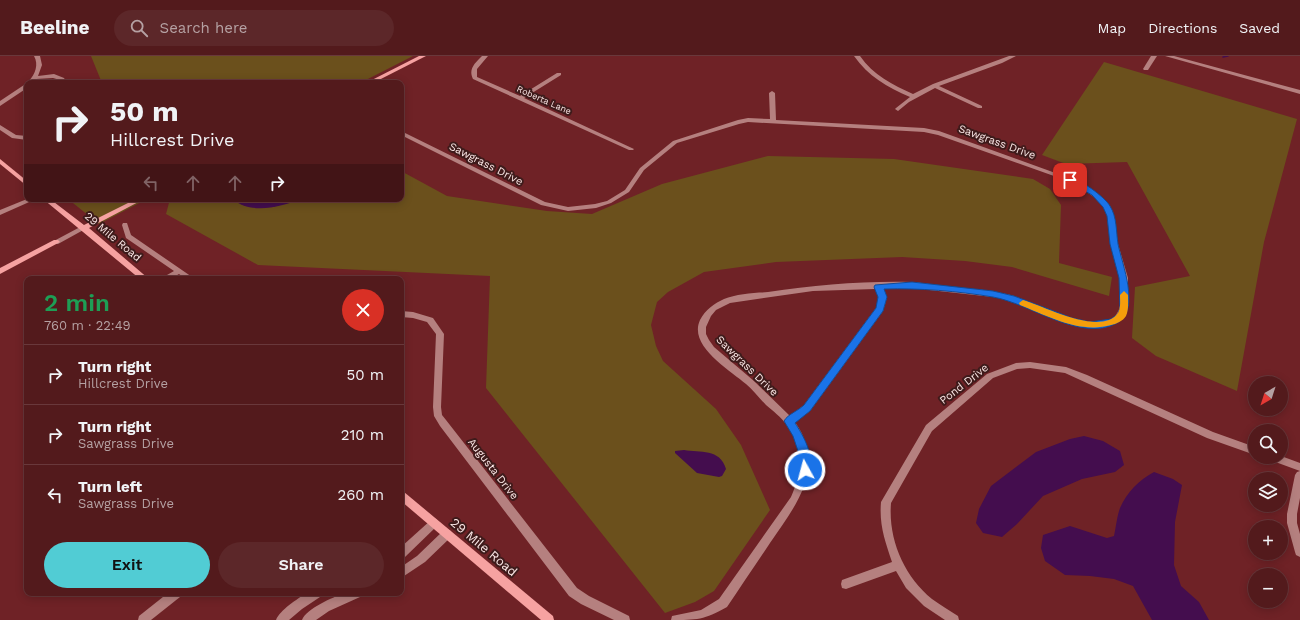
<!DOCTYPE html>
<html lang="en">
<head>
<meta charset="utf-8">
<style>
	:root { --surface:#531a1c; --page:#5c2729; --text:#f1f3f6; --muted:#b5a1a3; --line:#69383b; --accent:#51ccd4 }
	body { margin:0; font-family:"Work Sans",sans-serif; background:var(--page); color:var(--text); height:100vh; display:flex; flex-direction:column; font-size:15px; white-space:nowrap }
	* { box-sizing:border-box; margin:0 }
	p { font-size:13px; color:var(--muted) }
	.icon { flex:none; width:22px; height:22px; fill:none; stroke:currentColor; stroke-width:2; stroke-linecap:round; stroke-linejoin:round }
	.map { position:relative; flex:1; overflow:hidden }
	.drawer { position:absolute; left:24px; top:220px; width:380px; height:320px; display:flex; flex-direction:column; background:var(--surface); border-radius:8px; box-shadow:0 2px 10px #0003,0 0 0 1px var(--line) }
	.drawer>* { flex:none }
	.hud { position:absolute; left:24px; top:24px; width:380px; height:122px; border-radius:8px; box-shadow:0 2px 10px #0003,0 0 0 1px var(--line); background:#531a1c; color:var(--text); overflow:hidden }
	.needle { width:26px; rotate:219deg }
	.fabs { position:absolute; left:1248px; top:320px; display:grid; gap:8px }
	.fabs a { display:grid; place-items:center; width:40px; height:40px; border-radius:50%; background:var(--surface); box-shadow:0 2px 10px #0003,0 0 0 1px var(--line); font-size:20px }
	.pin { position:absolute; display:grid; place-items:center; width:34px; height:34px; color:#fff; margin:-17px; border-radius:8px; box-shadow:0 2px 6px #0006 }
	.me { position:absolute; width:44px; margin:-22px; rotate:353deg; stroke-linejoin:round; filter:drop-shadow(0 0 3px #0008) }
	.turn { display:flex; align-items:center; gap:14px; height:84px; padding:0 20px; font-size:18px }
	.turn .icon { width:52px; height:52px; stroke-width:2.5 }
	.turn b { display:block; font-size:28px; line-height:34px }
	.lanes { display:flex; align-items:center; height:38px; padding:0 20px; background:#0003; justify-content:center; gap:20px; direction:ltr }
	.lanes .off { opacity:.35 }
	.round { display:grid; place-items:center; flex:none; width:42px; height:42px; border-radius:21px; background:var(--page) }
	.overview { display:flex; align-items:center; justify-content:space-between; height:68px; padding:0 20px }
	h1 { font-size:24px; font-weight:600; line-height:30px; color:#1e9e55 }
	.button { display:flex; gap:8px; margin-top:auto; padding:8px 20px }
	.button a { flex:1; height:46px; border-radius:24px; background:var(--accent); color:#111; font-size:16px; font-weight:600; line-height:46px; text-align:center }
	.button a+a { background:var(--page); color:var(--text) }
	ul { padding:0; list-style:none }
	li { display:flex; align-items:center; gap:12px; height:60px; padding:0 20px; border-top:1px solid var(--line) }
	li div { flex:1 }
	li b { display:block; font-size:15px }
	li em { font-style:normal }
	header { display:flex; align-items:center; gap:24px; box-sizing:border-box; height:56px; padding:0 20px; background:var(--surface); border-bottom:1px solid var(--line) }
	header strong { font-size:19px }
	nav { display:flex; gap:22px; margin-inline-start:auto; font-size:14px }
	.search { width:280px; height:36px; background:var(--page); display:flex; align-items:center; gap:10px; box-sizing:border-box; padding:0 14px; border-radius:22px; color:var(--muted); font-size:15px }
	.map>svg:first-child { display:block }
	.green { fill:#6b501c }
	.water { fill:#440d4e }
	.lines { fill:none; stroke-linecap:round; stroke-linejoin:round }
	.stream { stroke:#440d4e; stroke-width:1.5 }
	.street { fill:#b5807f; fill-rule:evenodd }
	.secondary { fill:#f6a2a1; fill-rule:evenodd }
	.route { fill:#1a73e8; stroke:#114b97 }
	.slow { fill:#f59e0b }
	.labels { text-anchor:middle; dominant-baseline:central; stroke-width:4; stroke-linejoin:round; paint-order:stroke }
	.far-street-label { font-size:9px; fill:#fae6e5; stroke:#3e1b1b }
	.street-label { font-size:11px; fill:#fae6e5; stroke:#3e1b1b }
	.near-street-label { font-size:13px; fill:#fae6e5; stroke:#3e1b1b }
</style>
</head>
<body>
<header>
<strong>Beeline</strong>
<div class="search"><svg class="icon" aria-label="search" viewBox="0 0 24 24"><circle cx="10" cy="10" r="6"/><path d="M15 15l6 6"/></svg>Search here</div>
<nav><a>Map</a><a>Directions</a><a>Saved</a></nav>
</header>
<div class="map">
<svg width="1300" height="564" viewBox="0 0 1300 564">
	<rect width="100%" height="100%" fill="#6f2226"/>
	<g class="green">
		<path d="M91 0H413L360 27H102Z"/>
		<path d="M1104 6 1297 63 1264 186 1237 335 1156 300 1132 282 1135 231 1190 220 1127 106 1066 108 1042 99Z"/>
		<path d="M768 100 894 103 1033 123 1050 133 1061 149 1059 207 1112 221 1109 240 1012 211 965 205 902 201 776 206 704 216 668 236 657 246 651 269 656 290 663 305 716 353 741 389 770 454 714 535 695 546 665 557 486 332 490 220 258 209 166 158 170 143H401V115L447 140 547 155 592 158 662 128Z"/>
		<path d="M68 143H147L99 168Z"/>
	</g>
	<g class="water">
		<path d="M233 143H300C282 151 249 159 233 143Z"/>
		<path d="M1084 380 1103 385 1120 395 1124 409 1115 416 1082 423 1043 440 1017 468 1002 481 983 477 976 467 979 453 991 430 1036 396 1070 383Z"/>
		<path d="M684 394C700 397 720 392 726 413L722 420 719 421 697 417 675 397V395Z"/>
		<path d="M1154 416 1173 423 1182 429 1175 466 1174 509 1181 530 1199 546 1209 564H1152L1133 530 1114 523 1090 520 1065 519 1045 505 1041 492 1043 479 1070 470 1107 482 1114 480C1116 471 1117 460 1120 452 1127 436 1139 424 1154 416Z"/>
	</g>
	<g class="lines">
		<path class="stream" d="M1223 1 1228 0"/>
		<g class="street">
			<path d="M34 0H40L42 9 38 20 54 18 64 22 67 27H61L60 24 53 22 36 23 34 26H30L29 25C35 18 39 9 34 0Z"/>
			<path d="M482 0H488L477 13V21L520 40 557 17H561V19L524 42 634 93 633 94H629L473 23C468 13 475 7 482 0Z"/>
			<path d="M854 0H860C873 19 893 29 913 38L933 28 1009 0H1016L1002 7 939 30 982 50V52H978L935 32 909 46 898 55 895 53 896 52 910 41C887 31 868 20 854 0Z"/>
			<path d="M1151 0H1157L1148 14H1144L1143 13Z"/>
			<path d="M1165 0H1174L1300 34V38Z"/>
			<path d="M27 27V32L0 50V45Z"/>
			<path d="M772 35 775 37 776 64 924 72 939 75 1072 123 1086 130 1096 137 1108 148 1114 160 1118 188 1128 222V252L1124 261 1117 267 1102 272H1090L1068 267 1010 244 993 241 911 232 883 233 887 241 883 255 810 355 795 366C827 412 796 449 770 487 756 508 741 530 727 551 704 564 697 564 671 564L672 560 701 554 719 543 791 441C802 417 803 390 786 368 781 361 773 355 766 349 759 342 753 334 746 328 730 314 688 290 700 264 705 254 715 247 724 243 736 238 755 237 768 236 815 229 863 225 910 226 926 227 942 230 958 232 970 233 983 233 995 236 1001 237 1008 238 1014 240 1037 248 1089 275 1111 263 1124 256 1120 239 1120 226 1120 214 1114 202 1111 191 1109 182 1109 172 1108 163 1105 144 1083 133 1068 125L938 79 924 76 748 66 739 68 677 87 644 114 629 136 611 147 596 152 568 155 541 149 401 79V75L403 76 545 146 568 151 595 148 607 145 625 134 640 112 673 85 738 64 748 62 770 63 769 37ZM875 233 879 241 876 252 804 349 790 360 754 325 714 291 709 284 706 278V271L711 260 716 254 730 247 813 235Z"/>
			<path d="M0 69 16 79 27 80V84L12 82 0 74Z"/>
			<path d="M27 143H36L0 159V154Z"/>
			<path d="M123 167H127L131 179 195 223H186L179 218 170 223H160L174 215 126 182 122 169Z"/>
			<path d="M82 170H84L87 172 58 188H54L52 186Z"/>
			<path d="M401 255 413 256 433 262 444 278 441 351 442 359 446 364 577 532 589 540 629 560 630 564H614L581 548 569 540 440 370 434 360 433 351 436 278 427 266 413 262 401 261Z"/>
			<path d="M1030 306 1066 311 1087 319 1213 376 1255 391V399L1207 382 1065 317 1030 312 1017 313 993 322 932 375 891 447C888 483 904 520 932 543 940 549 949 554 958 560L959 564H945L924 550 906 532 896 515 846 533 842 532 841 528 842 524 892 506C885 485 879 469 881 446L926 369 987 318 1016 307Z"/>
			<path d="M1281 400 1300 407V442L1297 458V467L1300 478V501L1296 499 1295 496 1287 467V458L1295 419 1297 416 1300 415 1270 404 1268 401H1281Z"/>
			<path d="M434 462 437 464 439 467 437 470 405 501 401 503V491L431 464Z"/>
			<path d="M447 473 451 475 452 478 451 481 425 506 401 522V511L417 500 443 475Z"/>
			<path d="M168 537H181L180 541 151 564H138L139 560Z"/>
			<path d="M307 537H321L320 541 302 553 289 564H276C280 554 297 543 307 537Z"/>
			<path d="M344 537H361L360 541 329 555 316 564H302C307 552 332 542 344 537Z"/>
		</g>
		<g class="secondary">
			<path d="M419 0H426L373 27H366Z"/>
			<path d="M0 103 27 125V130L0 108Z"/>
			<path d="M43 143H50L84 169 136 143H144L89 172 149 223H140Z"/>
			<path d="M54 184H58L60 186 0 218V212Z"/>
			<path d="M401 435 404 436 553 560 554 564H541L401 445Z"/>
		</g>
	</g>
	<path class="route" d="M1068 122C1078 121 1105 141 1110 150 1117 161 1116 175 1118 188 1122 208 1141 254 1117 267 1081 287 1029 247 993 241 957 235 920 232 884 233L887 241 883 255 810 355 795 367C803 379 816 402 809 417L805 418 801 417 799 398 793 380 784 365C788 358 798 355 804 349L876 252 878 241 874 231 875 229 912 226 993 235 1014 240 1072 262 1090 266 1111 263 1118 258 1120 252 1119 222 1110 188 1107 160 1103 151 1092 139 1068 126Z"/>
	<path class="slow" d="M1124 235 1128 239C1128 246 1129 253 1126 260 1123 265 1116 268 1111 269 1080 278 1048 260 1020 249L1019 247 1023 244C1044 250 1101 281 1118 257 1121 252 1120 244 1120 239Z"/>
	<g class="labels">
		<g class="far-street-label">
			<text transform="translate(544 44) rotate(24)">Roberta Lane</text>
		</g>
		<g class="street-label">
			<text transform="translate(997 86) rotate(20)">Sawgrass Drive</text>
			<text transform="translate(486 108) rotate(27)">Sawgrass Drive</text>
			<text transform="translate(113 181) rotate(40)">29 Mile Road</text>
			<text transform="translate(747 310) rotate(44)">Sawgrass Drive</text>
			<text transform="translate(964 328) rotate(-38)">Pond Drive</text>
			<text transform="translate(493 413) rotate(52)">Augusta Drive</text>
		</g>
		<g class="near-street-label">
			<text transform="translate(484 491) rotate(40)">29 Mile Road</text>
		</g>
	</g>
</svg>
<div class="fabs">
<a><svg class="needle" viewBox="-14 -14 28 28"><path d="M0-13l5 13h-10z" fill="#e53935"/><path d="M0 13l5-13h-10z" fill="#b5a1a3"/></svg></a>
<a><svg class="icon" aria-label="search" viewBox="0 0 24 24"><circle cx="10" cy="10" r="6"/><path d="M15 15l6 6"/></svg></a>
<a><svg class="icon" aria-label="layers" viewBox="0 0 24 24"><path d="M12 4l9 5-9 5-9-5zM3 14l9 5 9-5"/></svg></a>
<a>+</a>
<a>−</a>
</div>
<div class="pin" style="left:1070px;top:124px;background:#d93025"><svg class="icon" aria-label="arrive" viewBox="0 0 24 24"><path d="M6 21V4h12l-3 4 3 4H6"/></svg></div>
<svg class="me" style="left:805px;top:414px" viewBox="-20 -20 40 40"><circle r="17" fill="#1a73e8" stroke="#fff" stroke-width="3"/><path d="M0-11L8 9 0 5-8 9z" fill="#fff"/></svg>
<div class="hud">
<div class="turn"><svg class="icon" aria-label="right" viewBox="0 0 24 24"><path d="M7 20v-9h11M14 6l5 5-5 5"/></svg><div><b>50 m</b>Hillcrest Drive</div></div>
<div class="lanes"><svg class="icon off" aria-label="left" viewBox="0 0 24 24"><path d="M17 20v-9H6M10 6l-5 5 5 5"/></svg><svg class="icon off" aria-label="ahead" viewBox="0 0 24 24"><path d="M12 20V5M6 11l6-6 6 6"/></svg><svg class="icon off" aria-label="ahead" viewBox="0 0 24 24"><path d="M12 20V5M6 11l6-6 6 6"/></svg><svg class="icon" aria-label="right" viewBox="0 0 24 24"><path d="M7 20v-9h11M14 6l5 5-5 5"/></svg></div>
</div>
<section class="drawer">
<div class="overview"><div><h1>2 min</h1><p>760 m · 22:49</p></div><a class="round" style="background:#d93025;color:#fff"><svg class="icon" aria-label="close" viewBox="0 0 24 24"><path d="M6 6l12 12M18 6L6 18"/></svg></a></div>
<ul>
<li><svg class="icon" aria-label="right" viewBox="0 0 24 24"><path d="M7 20v-9h11M14 6l5 5-5 5"/></svg><div><b>Turn right</b><p>Hillcrest Drive</p></div><em>50 m</em></li>
<li><svg class="icon" aria-label="right" viewBox="0 0 24 24"><path d="M7 20v-9h11M14 6l5 5-5 5"/></svg><div><b>Turn right</b><p>Sawgrass Drive</p></div><em>210 m</em></li>
<li><svg class="icon" aria-label="left" viewBox="0 0 24 24"><path d="M17 20v-9H6M10 6l-5 5 5 5"/></svg><div><b>Turn left</b><p>Sawgrass Drive</p></div><em>260 m</em></li>
</ul>
<div class="button"><a>Exit</a><a>Share</a></div>
</section>
</div>
</body>
</html>
